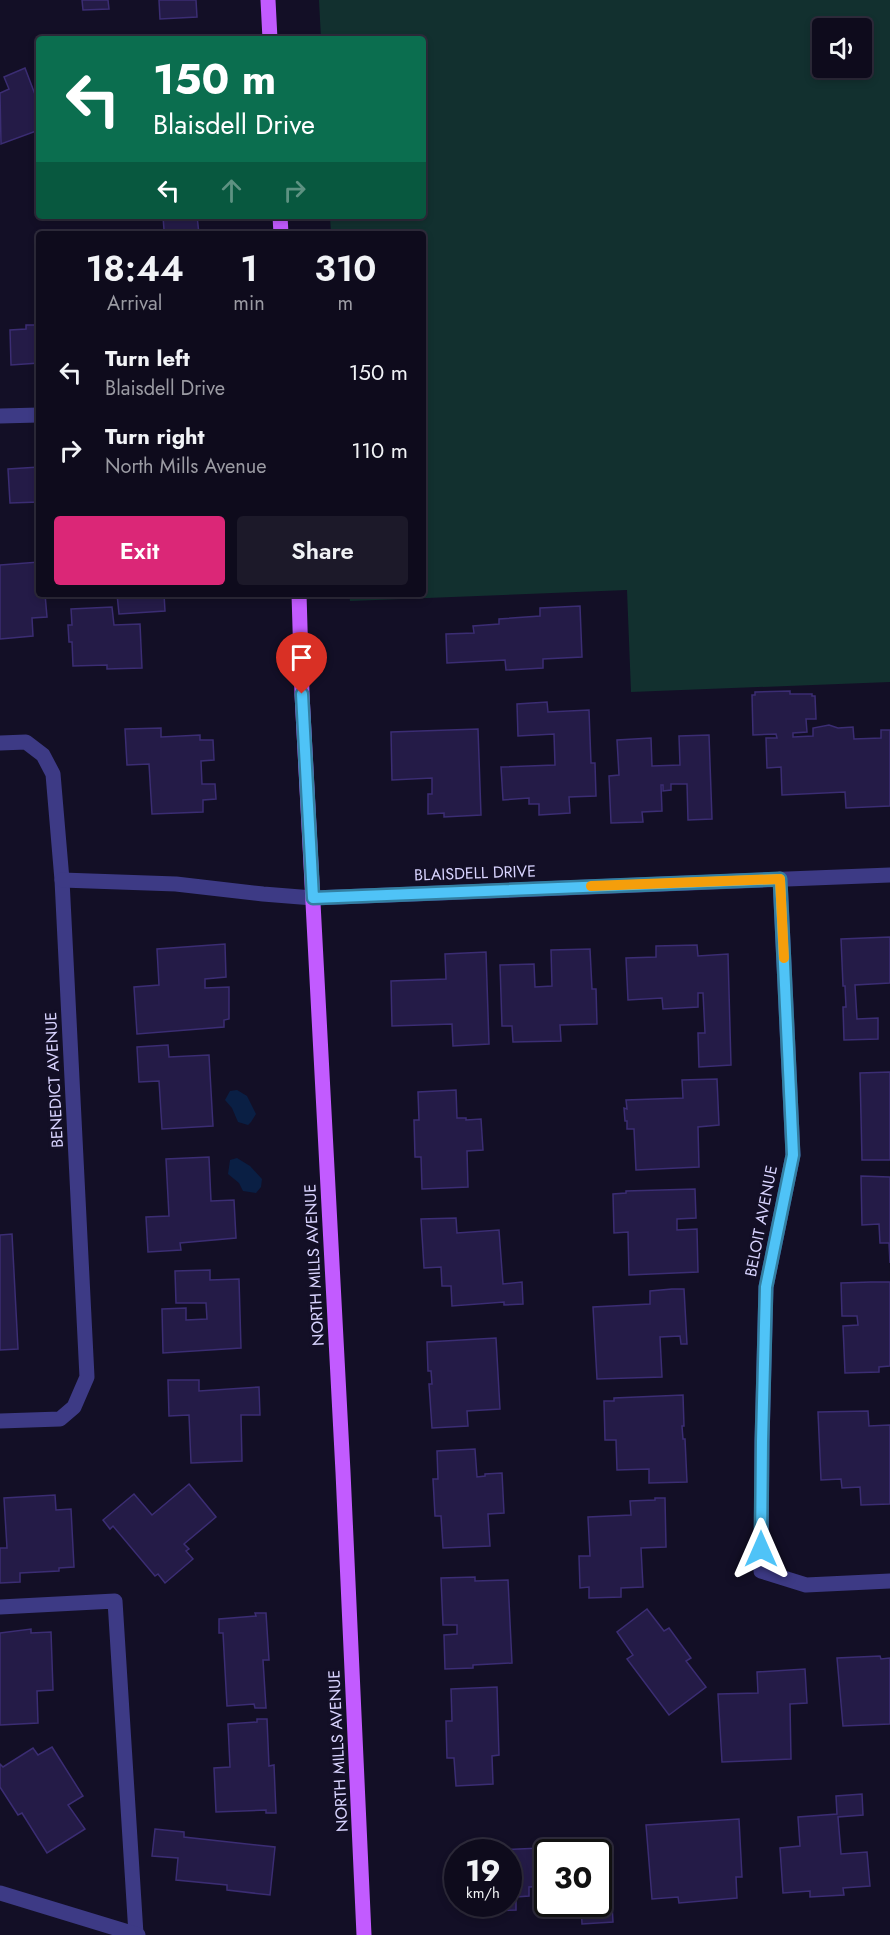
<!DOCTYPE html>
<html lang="en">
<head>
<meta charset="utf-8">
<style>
	:root { --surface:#0e0b1c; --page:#1c1929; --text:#f1f3f6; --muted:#9b9ba3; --line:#2e2b3b; --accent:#db2777 }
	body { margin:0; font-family:Jost,sans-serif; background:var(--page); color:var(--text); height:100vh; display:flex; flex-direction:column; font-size:22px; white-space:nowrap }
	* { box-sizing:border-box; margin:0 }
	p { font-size:20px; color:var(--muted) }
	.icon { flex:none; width:33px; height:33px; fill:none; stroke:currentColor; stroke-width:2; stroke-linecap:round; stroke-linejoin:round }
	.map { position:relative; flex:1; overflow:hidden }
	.sheet { position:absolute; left:36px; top:231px; width:390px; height:366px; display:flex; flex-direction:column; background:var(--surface); border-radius:6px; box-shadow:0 3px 9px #0003,0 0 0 2px var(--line) }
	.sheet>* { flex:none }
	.hud { position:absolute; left:36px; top:36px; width:390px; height:183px; border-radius:6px; box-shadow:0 3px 9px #0003,0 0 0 2px var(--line); background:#0b6e4f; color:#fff; overflow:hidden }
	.tools { position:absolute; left:812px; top:18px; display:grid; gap:12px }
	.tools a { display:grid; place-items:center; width:60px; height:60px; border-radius:6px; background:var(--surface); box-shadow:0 3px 9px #0003,0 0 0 2px var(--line); font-size:30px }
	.speed { position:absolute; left:444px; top:1839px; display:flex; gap:12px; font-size:30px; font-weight:700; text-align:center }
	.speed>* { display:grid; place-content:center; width:78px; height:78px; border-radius:50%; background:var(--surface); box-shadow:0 3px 9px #0003,0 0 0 2px var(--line); line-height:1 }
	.speed small { font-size:15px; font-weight:400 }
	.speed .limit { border:3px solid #111; border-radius:9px; background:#fff; color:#111 }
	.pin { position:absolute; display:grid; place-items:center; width:51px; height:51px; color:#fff; margin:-62px -26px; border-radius:50% 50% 50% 0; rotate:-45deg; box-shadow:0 0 6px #0007 }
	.pin .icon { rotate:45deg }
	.me { position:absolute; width:66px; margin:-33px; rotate:0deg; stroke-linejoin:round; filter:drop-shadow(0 0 4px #0008) }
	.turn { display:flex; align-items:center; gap:21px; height:126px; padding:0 18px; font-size:27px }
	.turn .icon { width:78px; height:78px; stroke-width:2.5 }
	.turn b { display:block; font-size:42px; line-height:51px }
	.lanes { display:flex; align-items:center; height:57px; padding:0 18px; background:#0003; justify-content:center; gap:30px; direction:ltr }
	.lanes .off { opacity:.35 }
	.eta { display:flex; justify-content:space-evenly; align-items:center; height:102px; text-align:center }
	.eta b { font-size:36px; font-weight:600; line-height:42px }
	.primary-button { display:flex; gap:12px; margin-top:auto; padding:12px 18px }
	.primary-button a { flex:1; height:69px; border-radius:6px; background:var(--accent); color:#fff; font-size:24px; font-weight:600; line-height:69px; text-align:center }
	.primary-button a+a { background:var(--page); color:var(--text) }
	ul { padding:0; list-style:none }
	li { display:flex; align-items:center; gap:18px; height:78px; padding:0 18px }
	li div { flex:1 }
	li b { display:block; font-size:22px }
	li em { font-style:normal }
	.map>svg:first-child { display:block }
	.green { fill:#12302f; fill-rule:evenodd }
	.water { fill:#0a1f44 }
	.building { fill:#241b47; stroke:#3b2d73; stroke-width:1.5 }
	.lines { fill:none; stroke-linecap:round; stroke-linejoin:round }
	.minor { stroke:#3d3a85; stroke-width:15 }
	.major { stroke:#c25bff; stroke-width:15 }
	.route-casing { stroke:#337fa1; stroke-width:15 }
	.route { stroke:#4fc3f7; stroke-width:10 }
	.slow { stroke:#f59e0b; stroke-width:10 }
	.labels { text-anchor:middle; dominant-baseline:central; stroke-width:6; stroke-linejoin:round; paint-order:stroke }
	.street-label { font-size:16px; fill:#d9d4ff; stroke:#130f26 }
</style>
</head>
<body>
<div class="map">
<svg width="890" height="1935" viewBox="0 0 890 1935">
	<rect width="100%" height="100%" fill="#130f26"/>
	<path class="green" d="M319 0H890V682L631 692 627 590 350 601 349 594H423V234H331L330 216H423V39H321ZM822 28H861V68H822Z"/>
	<g class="water">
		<path d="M237 1090 247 1096 256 1114 251 1122 248 1125 238 1122 232 1108 225 1100 230 1091Z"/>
		<path d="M237 1158 250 1166 262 1179 261 1187 256 1193 243 1191 239 1183 228 1174 230 1160Z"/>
	</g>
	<g class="building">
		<path d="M82 0H108L109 9 83 10Z"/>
		<path d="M159 0H196L197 17 160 19Z"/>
		<path d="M25 68 39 105V130L1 144 0 93 9 89 4 77Z"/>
		<path d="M163 216H197L199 234H154V231L164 230Z"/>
		<path d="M26 325H37V329H39V363L11 365 10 330 26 329Z"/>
		<path d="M39 467V502L10 503 8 469Z"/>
		<path d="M39 562V594H45L47 617 32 618 33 636 0 639V565Z"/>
		<path d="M117 594H164L165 611 119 614Z"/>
		<path d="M580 606 582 657 543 659V668L506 670 505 660 447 663 446 634 474 633 473 626 499 624V619L540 616V608Z"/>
		<path d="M112 607 114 625 140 624 142 668 107 669V665L73 666 72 642H69L68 625H72L71 609Z"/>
		<path d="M790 691V694H812V696H815L816 719H806L807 732 793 733V737L813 736V728L829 725 838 728 853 727 854 739 881 738V730H890V806L846 808 845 792 782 795 781 767 767 768 766 738H777L776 734 753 735 752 695H755V692Z"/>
		<path d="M547 702 548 712 589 710 591 763H595L596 796 569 797 570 813 539 815V804H529V798L503 800 501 767 555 765 554 734 518 736 517 704Z"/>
		<path d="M161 728V737L200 735V740H213L214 760 201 761 202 784H215L216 799 203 800V812L152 814 149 764 127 765 125 729Z"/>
		<path d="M478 729 481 815 444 817V813L428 814V794H432V778L392 780 391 732Z"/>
		<path d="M709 735 712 819 688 820 687 784H671V790L663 791V785H661L662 811 642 812 643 822 611 823 609 776 619 775 617 740 651 738 652 766 680 765 679 736Z"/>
		<path d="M890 937V983L855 985 857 1019 878 1018V1039L844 1040 843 1007H846L845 986H843L841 939Z"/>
		<path d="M225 944 226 977 205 979V988L229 987V1019L224 1020V1027L137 1034 134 987 159 985 157 949Z"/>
		<path d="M697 945 698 956 728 954 731 1065 699 1067 698 1033H705L703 993H698V1007L663 1009 662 998 628 1000 626 958 656 957V946Z"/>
		<path d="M590 949 592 989H596L597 1024 560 1025 561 1041 513 1042 512 1026H502L500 965 534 964 535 987 552 986 551 950Z"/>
		<path d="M486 952 489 1044 453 1046 452 1024 392 1026 391 981 446 979 445 954Z"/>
		<path d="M168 1045 169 1057 209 1055 213 1126 162 1129 159 1081 139 1082 137 1047Z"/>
		<path d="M890 1072V1160H862L860 1073Z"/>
		<path d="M717 1079 719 1125 698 1127 699 1167 636 1170 634 1129H627V1121H625L624 1108 627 1109 626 1100 683 1098 682 1080Z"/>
		<path d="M456 1090 457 1118H466V1120L481 1119 483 1150 467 1151 468 1187 422 1189 421 1157H415L414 1120H419L418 1092Z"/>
		<path d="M209 1157 211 1201 234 1200 236 1238 180 1243 181 1250 148 1252 146 1217 169 1216 166 1159Z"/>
		<path d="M861 1176 890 1177V1263L889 1243H880L879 1224 862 1225Z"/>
		<path d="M695 1189 696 1218 677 1219V1230L697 1229 698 1272 629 1275 628 1232 614 1233 613 1194 626 1193V1191Z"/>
		<path d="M456 1218 457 1233 499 1230 503 1284 522 1282 523 1304 504 1305V1302L452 1306 451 1286H442L441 1267 424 1268 421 1219Z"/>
		<path d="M12 1234 18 1349 0 1350V1235Z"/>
		<path d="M210 1270V1280L239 1279 241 1348 163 1353 162 1309 186 1308V1320L207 1319 206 1303H176L175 1271Z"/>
		<path d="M871 1282H890V1366L879 1367V1372L845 1373 843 1326 858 1325 857 1316H842L841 1283Z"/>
		<path d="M672 1289H684L687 1344H681L680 1336 660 1337 662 1377 597 1379 593 1307 650 1304V1291Z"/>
		<path d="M496 1338 500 1409 467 1411 468 1426 432 1428 429 1384H432L431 1371H428L427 1342Z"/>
		<path d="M168 1380H199V1391L259 1387 260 1415H241L242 1461 191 1463 189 1415 169 1416Z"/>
		<path d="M683 1395 684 1426H682L683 1439H685L687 1482 649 1483V1469L617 1470 616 1440H605L604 1401H614V1398Z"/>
		<path d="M868 1411 869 1426 890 1425V1504L861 1505 860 1487 842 1488 841 1479 821 1480 818 1412Z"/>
		<path d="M475 1449 477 1477 485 1476V1474L502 1473 504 1513 488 1514 490 1546 443 1548 441 1516H435L433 1479H438L437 1451Z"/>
		<path d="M189 1484 216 1517 184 1544 189 1549 186 1551 193 1559 165 1583 158 1574 155 1576 113 1526 110 1529 103 1520 134 1494 152 1515Z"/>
		<path d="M55 1495 56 1510 71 1509 74 1567 59 1568V1571L20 1573V1582L0 1583V1548H7L4 1498Z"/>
		<path d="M655 1498H665L666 1547 641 1548 643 1587 621 1588V1597L589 1598V1587L580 1588 579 1556H590L588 1517 631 1515 630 1501 655 1500Z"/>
		<path d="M475 1577V1581L508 1580 512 1663 473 1665V1668L445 1669 444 1635 457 1634V1625H443L441 1578Z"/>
		<path d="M647 1609 664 1631 669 1628 691 1658 686 1661 706 1687 669 1715 627 1659 633 1655 617 1632Z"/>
		<path d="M255 1613H266L269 1660H263L266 1708H255L254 1704 227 1706 223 1633H219V1619L256 1616Z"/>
		<path d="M31 1629V1633L51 1632 53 1690 37 1691 38 1723 0 1725V1633Z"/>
		<path d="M880 1656 881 1659 890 1658V1724L843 1726 837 1658Z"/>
		<path d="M805 1669 807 1703 790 1704 791 1759 722 1762 718 1694 758 1693 757 1672Z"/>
		<path d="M497 1687 499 1755 492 1756 493 1784 456 1786 454 1758H447L446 1721H452L451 1689Z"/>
		<path d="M257 1719H267L269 1766 274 1765 276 1813H266V1810L216 1812 214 1768 230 1767 228 1724 257 1722Z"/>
		<path d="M52 1747 83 1796 68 1805 85 1829 47 1853 22 1813 18 1815 0 1787V1764L3 1767 33 1748 38 1755Z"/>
		<path d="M862 1794 863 1815 838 1817 841 1854 867 1852 870 1886 843 1888 844 1895 810 1897V1891L783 1893 780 1848 800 1846 798 1817 837 1814 836 1796Z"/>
		<path d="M739 1819 742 1877H736L737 1898 679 1903 678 1897 652 1899 646 1825Z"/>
		<path d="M155 1829 184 1832V1837L275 1847 270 1895 227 1890V1885L176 1880 178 1858 152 1856Z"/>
		<path d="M540 1848 541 1862H544L546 1886 529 1887V1896L516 1897V1910L469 1912V1904H508V1852H500V1850Z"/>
		<path d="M611 1885 613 1922 582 1924 581 1904H598V1886Z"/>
	</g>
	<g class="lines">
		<g class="minor">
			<path d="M0 416 39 415"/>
			<path d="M0 743 26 742 43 755 53 774 62 880 87 1377 74 1407 60 1419 0 1421"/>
			<path d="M780 879 793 1155 766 1287 762 1441 761 1571 806 1585 890 1581"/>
			<path d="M62 880 176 884 263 894 313 898 890 875"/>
			<path d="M0 1607 115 1601 136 1934"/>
			<path d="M0 1893 138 1935"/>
		</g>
		<g class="major">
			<path d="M268 0 270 39"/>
			<path d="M280 216 281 234"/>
			<path d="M299 594 302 694 343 1472 364 1935"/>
		</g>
	</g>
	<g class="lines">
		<defs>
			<path id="route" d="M302 694 313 898 780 879 793 1155 766 1287 762 1441 761 1549"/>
		</defs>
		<use href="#route" class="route-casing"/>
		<use href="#route" class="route"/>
		<path class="slow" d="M591 886 780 879 784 958"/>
	</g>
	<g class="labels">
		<g class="street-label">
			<text transform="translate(475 873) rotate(-2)">BLAISDELL DRIVE</text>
			<text transform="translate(54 1080) rotate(-93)">BENEDICT AVENUE</text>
			<text transform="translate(761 1221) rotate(-79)">BELOIT AVENUE</text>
			<text transform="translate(314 1265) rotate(-93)">NORTH MILLS AVENUE</text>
			<text transform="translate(338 1751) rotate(-93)">NORTH MILLS AVENUE</text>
		</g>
	</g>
</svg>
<div class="tools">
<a><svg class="icon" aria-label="sound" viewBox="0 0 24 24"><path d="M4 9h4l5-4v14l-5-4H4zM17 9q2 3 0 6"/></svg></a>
</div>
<div class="speed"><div>19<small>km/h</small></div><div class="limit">30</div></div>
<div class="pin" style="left:302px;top:694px;background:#d93025"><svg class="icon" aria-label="arrive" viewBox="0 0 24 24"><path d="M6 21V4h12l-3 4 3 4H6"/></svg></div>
<svg class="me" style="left:761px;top:1549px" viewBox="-20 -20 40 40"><path d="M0-17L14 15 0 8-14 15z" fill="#4fc3f7" stroke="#fff" stroke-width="4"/></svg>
<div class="hud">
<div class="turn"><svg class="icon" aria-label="left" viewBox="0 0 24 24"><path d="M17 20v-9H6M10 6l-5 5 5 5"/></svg><div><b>150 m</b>Blaisdell Drive</div></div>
<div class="lanes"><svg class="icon" aria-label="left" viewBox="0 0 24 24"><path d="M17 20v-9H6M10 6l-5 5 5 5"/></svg><svg class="icon off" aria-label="ahead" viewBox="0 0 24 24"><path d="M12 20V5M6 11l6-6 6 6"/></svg><svg class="icon off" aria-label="right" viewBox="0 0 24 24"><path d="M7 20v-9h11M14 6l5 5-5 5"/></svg></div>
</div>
<section class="sheet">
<div class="eta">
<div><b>18:44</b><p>Arrival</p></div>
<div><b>1</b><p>min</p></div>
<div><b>310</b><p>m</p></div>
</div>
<ul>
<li><svg class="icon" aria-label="left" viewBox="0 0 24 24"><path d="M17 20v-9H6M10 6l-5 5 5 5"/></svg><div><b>Turn left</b><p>Blaisdell Drive</p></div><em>150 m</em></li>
<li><svg class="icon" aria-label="right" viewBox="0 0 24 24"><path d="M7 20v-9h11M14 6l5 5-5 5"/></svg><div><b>Turn right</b><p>North Mills Avenue</p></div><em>110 m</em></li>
</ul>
<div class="primary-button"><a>Exit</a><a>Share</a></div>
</section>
</div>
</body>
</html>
